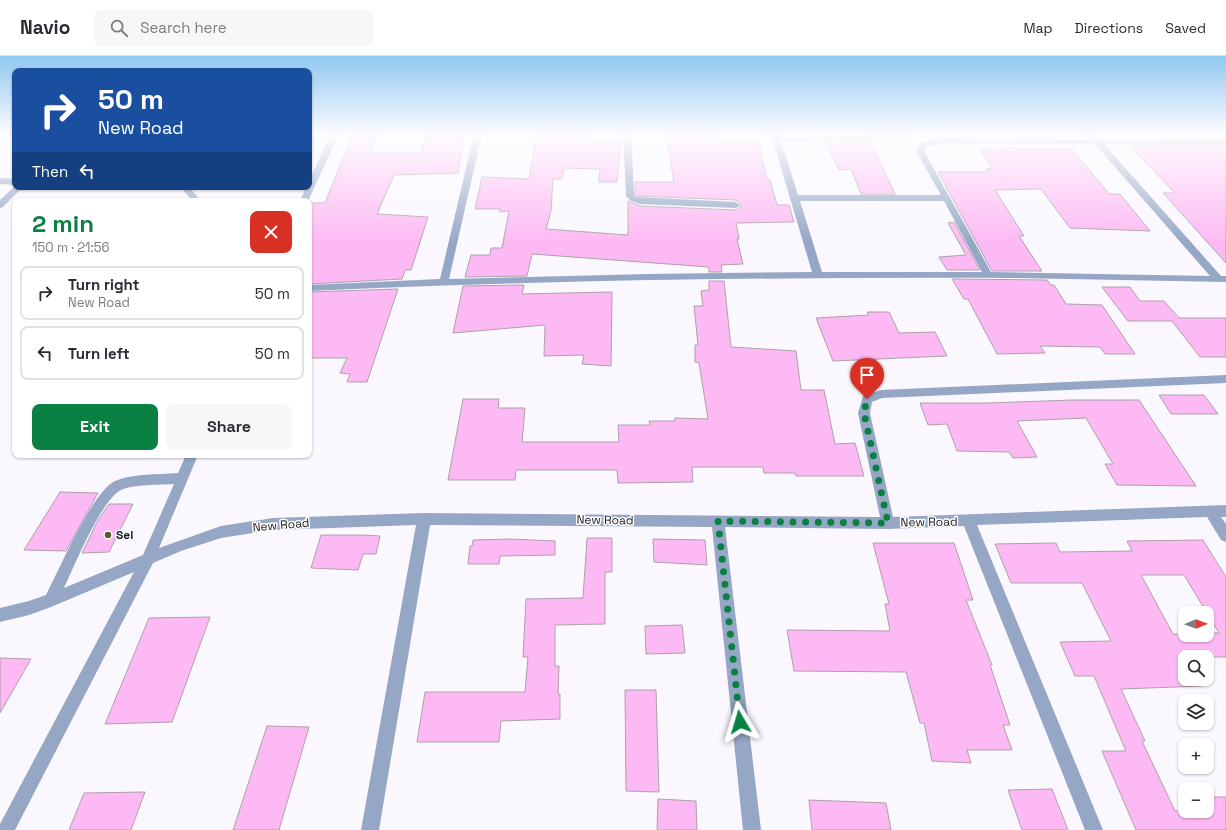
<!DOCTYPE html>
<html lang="en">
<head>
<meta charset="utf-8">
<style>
	:root { --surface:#fff; --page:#f7f7f7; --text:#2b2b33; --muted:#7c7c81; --line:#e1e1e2; --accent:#0b8043 }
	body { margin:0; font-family:"Space Grotesk",sans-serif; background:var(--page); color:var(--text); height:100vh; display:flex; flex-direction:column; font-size:15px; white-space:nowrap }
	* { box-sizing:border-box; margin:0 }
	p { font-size:13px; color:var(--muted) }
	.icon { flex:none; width:22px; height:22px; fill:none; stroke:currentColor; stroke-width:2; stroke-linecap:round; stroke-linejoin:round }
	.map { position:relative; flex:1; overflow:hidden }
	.panel { position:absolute; left:12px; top:142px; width:300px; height:260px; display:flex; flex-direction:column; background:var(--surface); border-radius:8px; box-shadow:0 1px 3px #0004 }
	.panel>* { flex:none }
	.hud { position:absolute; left:12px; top:12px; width:300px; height:122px; border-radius:8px; box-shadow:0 1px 3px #0004; background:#1a4fa0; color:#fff; overflow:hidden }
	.needle { width:26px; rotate:89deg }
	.tools { position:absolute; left:1178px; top:550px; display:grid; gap:8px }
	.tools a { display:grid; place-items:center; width:36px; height:36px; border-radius:8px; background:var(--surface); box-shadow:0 1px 3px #0004; font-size:20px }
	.pin { position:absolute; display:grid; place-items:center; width:34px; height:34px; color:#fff; margin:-41px -17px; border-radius:50% 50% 50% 0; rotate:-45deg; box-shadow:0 0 4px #0007 }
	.pin .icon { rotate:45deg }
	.me { position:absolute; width:44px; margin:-22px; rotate:353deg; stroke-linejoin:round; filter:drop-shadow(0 0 3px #0008) }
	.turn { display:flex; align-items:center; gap:14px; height:84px; padding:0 20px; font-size:18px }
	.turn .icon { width:52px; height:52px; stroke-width:2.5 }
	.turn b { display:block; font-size:28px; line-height:34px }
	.then { display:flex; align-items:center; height:38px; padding:0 20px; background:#0003; gap:8px; font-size:15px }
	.round { display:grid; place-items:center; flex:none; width:42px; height:42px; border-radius:8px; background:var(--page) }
	.head { display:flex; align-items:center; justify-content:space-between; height:68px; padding:0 20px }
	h1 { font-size:24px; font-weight:700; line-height:30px; color:var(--accent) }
	.action { display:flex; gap:8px; margin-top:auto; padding:8px 20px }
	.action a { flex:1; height:46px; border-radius:8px; background:var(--accent); color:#fff; font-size:16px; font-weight:700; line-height:46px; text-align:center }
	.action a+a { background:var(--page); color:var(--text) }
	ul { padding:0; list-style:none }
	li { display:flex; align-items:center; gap:12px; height:54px; margin:0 8px 6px; padding:0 12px; border:2px solid var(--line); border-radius:8px }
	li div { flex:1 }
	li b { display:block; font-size:15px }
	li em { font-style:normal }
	header { display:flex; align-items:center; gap:24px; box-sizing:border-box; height:56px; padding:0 20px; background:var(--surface); border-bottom:1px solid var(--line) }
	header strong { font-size:19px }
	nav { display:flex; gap:22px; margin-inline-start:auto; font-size:14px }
	.search { width:280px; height:36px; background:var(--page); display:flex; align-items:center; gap:10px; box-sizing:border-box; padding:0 14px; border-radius:8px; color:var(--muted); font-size:15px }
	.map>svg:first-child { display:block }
	.building { fill:#fdb9f3; stroke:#aca1aa; fill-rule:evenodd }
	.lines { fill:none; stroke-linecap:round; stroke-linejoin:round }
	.minor { fill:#95a7c5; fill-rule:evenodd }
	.route { stroke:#0b8043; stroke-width:7; stroke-dasharray:0 12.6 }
	.poi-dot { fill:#5a5d2b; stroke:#fff; stroke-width:1.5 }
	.labels { text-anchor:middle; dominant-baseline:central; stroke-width:3; stroke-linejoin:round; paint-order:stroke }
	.street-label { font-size:12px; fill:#1a191e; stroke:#fff }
	.poi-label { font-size:12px; font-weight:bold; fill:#1a191e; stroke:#fff; text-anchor:start }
</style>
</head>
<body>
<header>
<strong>Navio</strong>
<div class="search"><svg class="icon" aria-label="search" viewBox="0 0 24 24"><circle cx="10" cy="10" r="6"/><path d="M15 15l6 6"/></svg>Search here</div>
<nav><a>Map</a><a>Directions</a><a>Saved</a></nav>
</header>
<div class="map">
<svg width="1226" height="774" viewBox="0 0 1226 774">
	<rect width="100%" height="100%" fill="#faf8fe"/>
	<g class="building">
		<path d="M353 78H379L370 97H421L426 78H465L458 117 394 119 377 158 428 161 411 214H405L402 223 309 228V147H325Z"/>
		<path d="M537 78H587L586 83 621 84 617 126H599L600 113 564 112 562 123H553L551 155 546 173 628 179V145L640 150 736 154 741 150V148L736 144 637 140 635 138V126H674L666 78H717L719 87H759L767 124H770L777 149H789L794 166 736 167 739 183H737L743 208 721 209 722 216H709V211L532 198 527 220 465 221 471 199H490L491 192H502L509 155 500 156V153H475L482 121 529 123Z"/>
		<path d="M870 85 882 110 895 138H861L851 113 839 114 825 86Z"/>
		<path d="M1130 90H1226V207L1163 137H1175Z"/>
		<path d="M1000 92 1072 93 1109 138H1120L1150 175 1070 172 1041 133 995 134 1024 180H1019L1042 215H992L938 116H988L986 113 992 112 980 94H1001Z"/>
		<path d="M954 166 980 214H947L939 201 966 199 948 167Z"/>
		<path d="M952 223 1047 224 1051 229H1054L1066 248 1102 249 1135 298H1105L1100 291 1040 290 1045 297 997 298 968 243H964Z"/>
		<path d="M709 225H724L731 291 796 295 801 334H824L835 388 855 387 864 420H796L795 417H764L763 411H692L693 426 618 427 617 414H516L515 424H448L463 343H499L498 352H525L522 386H619L618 369H650L649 365H675V362L708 363 699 307 695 306V289H698L694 250H703L701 235 709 234Z"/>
		<path d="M524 229 522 238 612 236 611 310 582 308 584 299 544 300 545 269 453 277 463 230Z"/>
		<path d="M1102 231H1130L1140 245H1164L1179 262H1226V301H1200L1172 265H1128Z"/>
		<path d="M398 233 367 326H347L350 318 340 317 347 302H309V236Z"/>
		<path d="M867 256H889L899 277 935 276 947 300 833 305 816 262 869 259Z"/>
		<path d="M1159 339H1204L1218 358H1171Z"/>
		<path d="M1072 344H1139L1196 430 1117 429 1105 408H1113L1086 362 1017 365 1037 401 1013 402 1009 396 957 395 947 368 928 369 920 347H987Z"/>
		<path d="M60 436 98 437 66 495 24 494Z"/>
		<path d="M109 448H133L109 496 82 497 98 464Z"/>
		<path d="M321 479H361L380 480 376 498H363L358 514 311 512Z"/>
		<path d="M587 482H612V516H605V568L555 569V610H559L558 638H560V663L501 665 499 686H417L425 636H525L528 601H523L526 543 583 542Z"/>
		<path d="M510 483 555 485V499L500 500 499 508H468L470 490H472L473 484Z"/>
		<path d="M653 483 705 484 707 509 654 506Z"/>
		<path d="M1203 484 1226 521V601H1185V623H1198L1202 630 1121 633 1145 685H1142L1175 755H1207V741H1226V774H1136L1102 695H1126L1094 620H1075L1060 586 1111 585 1082 527H1011L995 488 1056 487 1060 496 1132 495 1127 485ZM1141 519H1184L1219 577H1207V579L1173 578Z"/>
		<path d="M873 487H954L973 544H966L992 609H990L1010 669H1003L1012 694H967L971 707 932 705 924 667H920L906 616 794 615 787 574 890 575 885 548H889Z"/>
		<path d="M210 561 172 666 105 668 149 562Z"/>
		<path d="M682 569 685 597 646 598 645 570Z"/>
		<path d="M0 602 31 603 0 657Z"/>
		<path d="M625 634H656L659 736 626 735Z"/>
		<path d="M267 670 309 671 279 774H233Z"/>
		<path d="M1052 733 1068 774H1022L1008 734Z"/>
		<path d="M145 736 131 774H69L84 737Z"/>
		<path d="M658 743 696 745 697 774H657Z"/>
		<path d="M809 744 886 747 891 774H812Z"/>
	</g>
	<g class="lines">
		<g class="minor">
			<path d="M331 78H339L308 145H300L306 131H309V125Z"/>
			<path d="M474 78H482L449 223 648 218 812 216 771 78H779L780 81 908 79 912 81 908 83 781 85 798 139H941L916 95 921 86 945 83 1091 84 1086 78H1094L1099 84 1226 85V89L1104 88 1221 220H1226V226C1155 225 1085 223 1014 222 779 221 544 224 309 235V229L440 223ZM945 87 1095 88 1210 220 991 216 924 95 927 90ZM800 145H944L982 216H822Z"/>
			<path d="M623 78H631L634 139 637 141 736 146 740 149 736 152 640 148 631 145 626 140Z"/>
			<path d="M0 122 15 123V129L0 128Z"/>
			<path d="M15 130 23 131 3 151 0 152V144Z"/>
			<path d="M180 131H189L197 140 198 145H190V142Z"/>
			<path d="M1226 319V327L882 342 872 346 870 357 893 461 1226 449V461H1221L1226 468V486L1221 484 1207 461 977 469 1103 774H1085L964 470 888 473 725 471 761 774H743L712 471 430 469 379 774H361L416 469 273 474 221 482 181 495 153 507 15 774H0V768L134 516 51 551 29 559 0 566V552L29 545 46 539C59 514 92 436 115 425 133 417 158 419 178 417L186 399H198L159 492 221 470 273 462 424 457 880 461 858 357 863 340 881 334ZM174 428 143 499 64 532C75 509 101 444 121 434 134 428 159 429 174 428Z"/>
		</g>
	</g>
	<linearGradient id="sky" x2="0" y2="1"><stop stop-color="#90c7f0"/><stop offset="0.42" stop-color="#fdfcff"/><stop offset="1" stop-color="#fdfcff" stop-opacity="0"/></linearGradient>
	<rect width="1226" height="187" fill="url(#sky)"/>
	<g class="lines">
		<path class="route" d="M740 666 718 465 888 467 864 357 867 343"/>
	</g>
	<circle class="poi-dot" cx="108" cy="479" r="4"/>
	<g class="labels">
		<g class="street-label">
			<text transform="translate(605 464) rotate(1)">New Road</text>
			<text transform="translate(929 466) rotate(-1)">New Road</text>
			<text transform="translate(281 469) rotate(-5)">New Road</text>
		</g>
		<g class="poi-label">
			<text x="116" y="479">Sel</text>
		</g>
	</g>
</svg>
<div class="tools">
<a><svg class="needle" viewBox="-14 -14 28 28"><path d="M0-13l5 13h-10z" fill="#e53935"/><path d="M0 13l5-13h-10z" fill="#7c7c81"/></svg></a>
<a><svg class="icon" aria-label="search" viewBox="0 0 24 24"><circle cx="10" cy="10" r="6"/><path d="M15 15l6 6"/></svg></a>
<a><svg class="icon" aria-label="layers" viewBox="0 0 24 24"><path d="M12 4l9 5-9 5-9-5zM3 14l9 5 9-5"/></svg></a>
<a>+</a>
<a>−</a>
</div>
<div class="pin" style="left:867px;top:343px;background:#d93025"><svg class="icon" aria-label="arrive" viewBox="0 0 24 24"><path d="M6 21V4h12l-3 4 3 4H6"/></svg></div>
<svg class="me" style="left:740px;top:666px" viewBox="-20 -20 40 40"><path d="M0-17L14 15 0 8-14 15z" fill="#0b8043" stroke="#fff" stroke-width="4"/></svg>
<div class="hud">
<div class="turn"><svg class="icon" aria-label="right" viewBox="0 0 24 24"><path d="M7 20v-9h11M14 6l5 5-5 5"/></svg><div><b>50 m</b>New Road</div></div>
<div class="then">Then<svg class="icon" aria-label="left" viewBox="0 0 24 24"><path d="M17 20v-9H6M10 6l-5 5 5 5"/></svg></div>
</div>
<section class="panel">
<div class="head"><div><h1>2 min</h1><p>150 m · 21:56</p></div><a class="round" style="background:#d93025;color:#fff"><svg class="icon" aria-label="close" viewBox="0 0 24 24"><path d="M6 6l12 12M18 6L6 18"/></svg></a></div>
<ul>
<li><svg class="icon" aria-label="right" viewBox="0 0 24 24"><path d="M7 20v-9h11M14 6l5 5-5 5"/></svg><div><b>Turn right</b><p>New Road</p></div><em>50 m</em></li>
<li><svg class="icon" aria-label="left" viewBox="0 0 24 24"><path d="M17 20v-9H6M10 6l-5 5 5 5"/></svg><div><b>Turn left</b></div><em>50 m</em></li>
</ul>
<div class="action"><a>Exit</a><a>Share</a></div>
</section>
</div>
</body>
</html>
